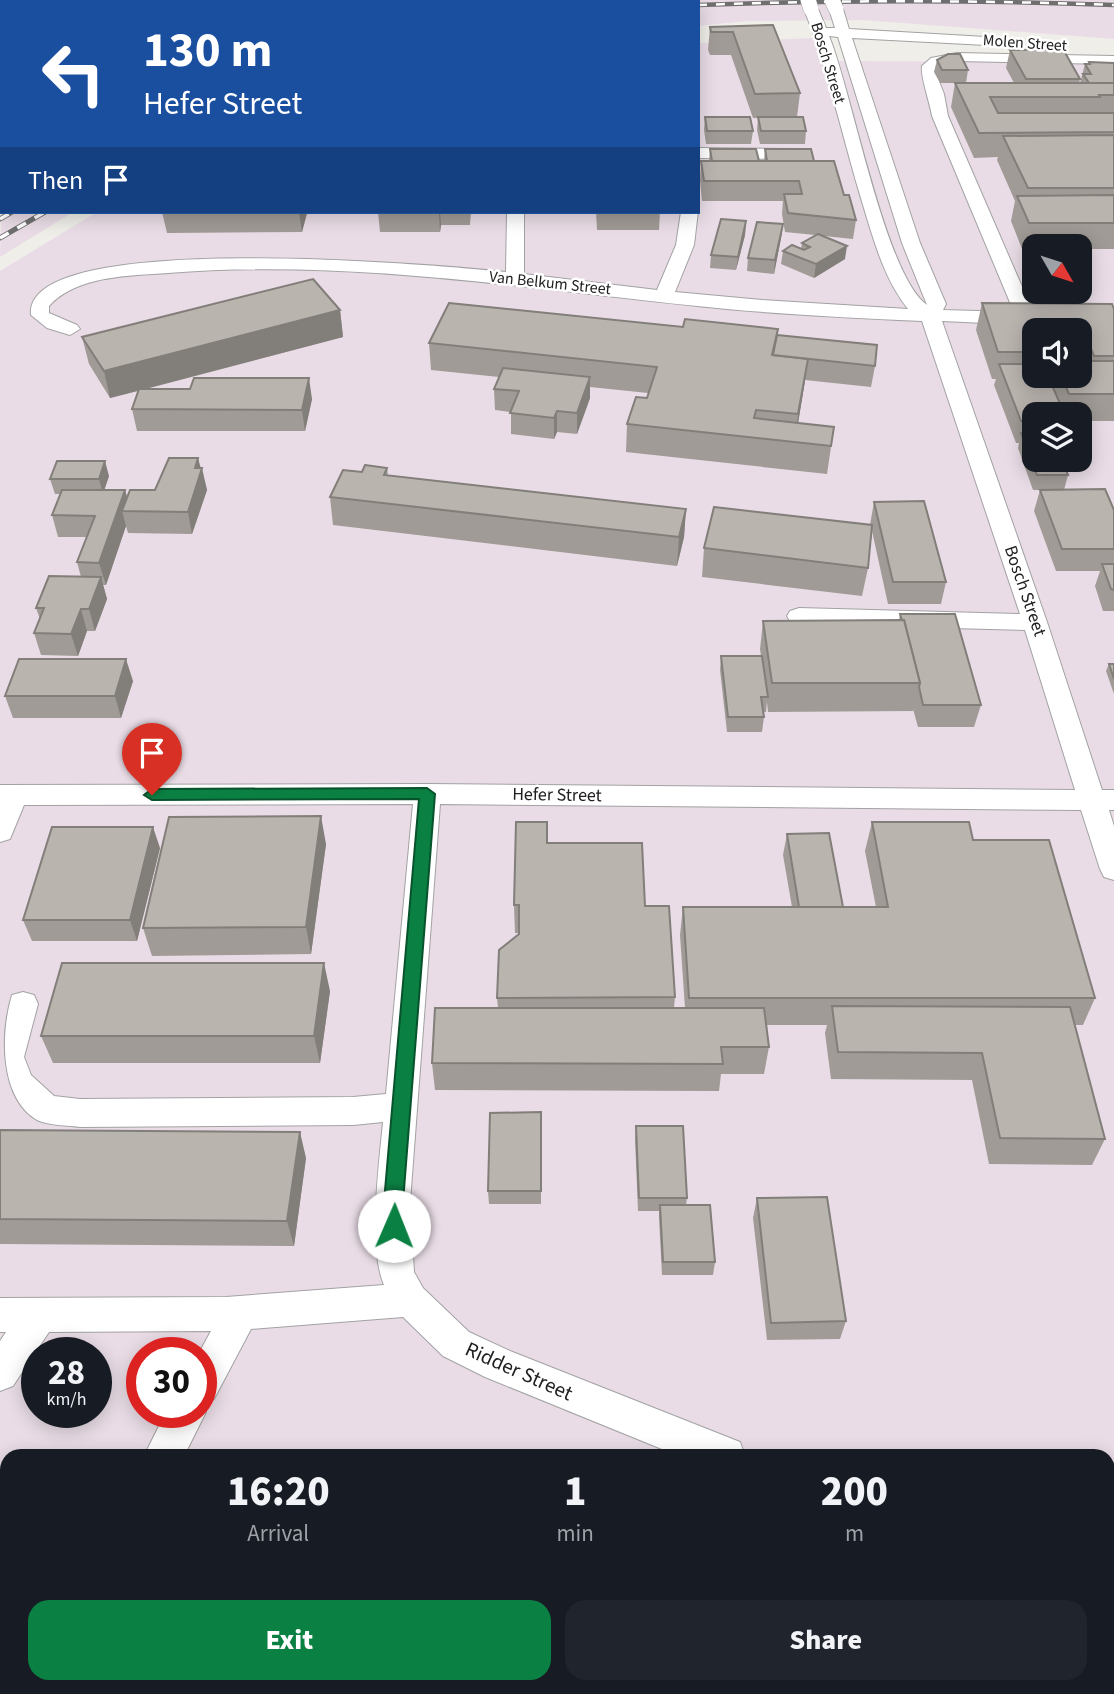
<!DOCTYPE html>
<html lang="en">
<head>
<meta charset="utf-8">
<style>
	:root { --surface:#171b24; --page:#20242c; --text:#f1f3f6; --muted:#9ea1a6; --accent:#0b8043 }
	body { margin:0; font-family:"Source Sans 3",sans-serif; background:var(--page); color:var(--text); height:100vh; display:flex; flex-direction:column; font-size:26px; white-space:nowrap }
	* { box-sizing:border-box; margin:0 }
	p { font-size:23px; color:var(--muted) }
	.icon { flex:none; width:38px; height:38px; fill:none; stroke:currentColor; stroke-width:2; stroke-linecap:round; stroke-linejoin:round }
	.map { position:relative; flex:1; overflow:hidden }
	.sheet { position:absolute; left:0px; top:1449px; width:1115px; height:245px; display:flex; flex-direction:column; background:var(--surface); border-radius:21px 21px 0 0; box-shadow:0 4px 18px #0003 }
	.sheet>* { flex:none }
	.top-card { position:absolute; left:0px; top:0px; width:700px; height:214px; box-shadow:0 4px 18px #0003; background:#1a4fa0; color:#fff; overflow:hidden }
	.needle { width:46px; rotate:129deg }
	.fabs { position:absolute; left:1022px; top:234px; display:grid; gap:14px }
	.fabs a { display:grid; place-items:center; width:70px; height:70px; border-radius:14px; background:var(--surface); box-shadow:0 4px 18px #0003; font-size:35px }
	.speed { position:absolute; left:21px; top:1337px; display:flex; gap:14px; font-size:35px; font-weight:700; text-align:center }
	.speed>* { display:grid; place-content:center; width:91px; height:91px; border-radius:50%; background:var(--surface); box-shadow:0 4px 18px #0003; line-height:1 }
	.speed small { font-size:18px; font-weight:400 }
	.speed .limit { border:10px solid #d22; background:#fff; color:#111 }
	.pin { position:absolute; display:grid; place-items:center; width:60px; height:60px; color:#fff; margin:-72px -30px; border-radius:50% 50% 50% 0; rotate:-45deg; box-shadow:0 0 7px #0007 }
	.pin .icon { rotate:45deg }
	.me { position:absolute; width:77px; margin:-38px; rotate:1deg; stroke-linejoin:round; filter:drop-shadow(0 0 5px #0008) }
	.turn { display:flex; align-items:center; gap:24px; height:147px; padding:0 28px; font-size:32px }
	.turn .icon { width:91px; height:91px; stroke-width:2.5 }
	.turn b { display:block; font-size:49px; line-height:60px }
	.then { display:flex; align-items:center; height:66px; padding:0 28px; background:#0003; gap:14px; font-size:26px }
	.eta { display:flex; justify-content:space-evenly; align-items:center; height:119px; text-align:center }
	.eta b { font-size:42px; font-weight:800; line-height:49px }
	.action { display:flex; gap:14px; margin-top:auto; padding:14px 28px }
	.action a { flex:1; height:80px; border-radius:21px; background:var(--accent); color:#fff; font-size:28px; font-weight:800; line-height:80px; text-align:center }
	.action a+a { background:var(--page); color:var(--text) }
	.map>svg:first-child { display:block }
	.industrial { fill:#e9dce6; fill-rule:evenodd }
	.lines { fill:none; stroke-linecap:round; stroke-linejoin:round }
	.minor-casing { stroke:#a2a2a2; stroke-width:2 }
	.minor { fill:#fff; fill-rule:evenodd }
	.rail-far1-casing { stroke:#6f6f6f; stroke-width:4.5 }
	.rail-casing { stroke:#6f6f6f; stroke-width:5 }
	.rail-far1 { stroke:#fff; stroke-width:2.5; stroke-dasharray:9; stroke-linecap:butt }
	.rail { stroke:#fff; stroke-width:3.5; stroke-dasharray:10; stroke-linecap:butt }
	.minor-bridge-casing { stroke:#a2a2a2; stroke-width:16; stroke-linecap:butt }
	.minor-bridge { stroke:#fff; stroke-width:15 }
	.wall { fill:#a09b96; fill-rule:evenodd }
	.shaded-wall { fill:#827e7a }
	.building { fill:#bab4af; stroke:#827e7a; stroke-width:2 }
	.route { fill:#0b8043; stroke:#07532c; stroke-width:2 }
	.labels { text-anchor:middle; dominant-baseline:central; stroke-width:5; stroke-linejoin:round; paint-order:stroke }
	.far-street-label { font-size:16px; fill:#212121; stroke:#fff }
	.street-label { font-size:18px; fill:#212121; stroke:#fff }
	.near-street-label { font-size:21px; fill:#212121; stroke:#fff }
</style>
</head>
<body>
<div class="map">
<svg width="1114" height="1694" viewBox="0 0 1114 1694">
	<rect width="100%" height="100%" fill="#f0eee9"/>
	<g class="industrial">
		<path d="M0 0H300L2 2 0 156Z"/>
		<path d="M348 0H1114V39L863 20 748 21 698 26V2H343Z"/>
		<path d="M813 38 821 61 1114 62V1694H0V271L97 212H698V43ZM1034 247H1080V292H1034ZM1034 331H1080V376H1034ZM1034 415H1080V460H1034ZM37 1353H96V1412H37ZM142 1353H201V1412H142ZM7 1456H1108V1687H7Z"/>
		<path d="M2 184V212H73L0 257Z"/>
	</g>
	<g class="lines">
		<defs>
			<g id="minor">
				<path d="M311 0H328L309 2Z"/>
				<path d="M811 5 818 9 826 28H835L829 9 836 5 843 9 849 29 986 37 993 41 986 45 852 38 920 243 946 304 943 310 1014 312 932 116C930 103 920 75 922 66L931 58 957 53 1114 56V64L957 61 942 64 935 71 944 94 948 116 1036 319 1026 325 942 321 1047 622 1102 790H1114V810H1109L1114 826V880L1104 877 1100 869 1081 810 440 804 410 1202 414 1272 423 1288 469 1332 510 1351 740 1442 745 1456H679L485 1377 443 1356 403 1317 251 1329 214 1399 202 1404 206 1412 184 1456H144L166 1412H201V1353H199L211 1331 49 1332 13 1386 0 1391V1341L6 1332H0V1298L226 1297 384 1285C368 1248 379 1164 383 1122L353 1125 80 1127C66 1125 50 1126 37 1120 0 1098 0 1035 12 995L23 992 34 995 38 1004 24 1057 31 1075 54 1096 80 1099 353 1097 386 1094 413 804 24 805 10 839 0 842V785L427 784 1075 790 1025 630 799 624 790 621 787 616 790 611 799 608 1020 614 922 321C857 318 792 315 727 309 540 291 356 258 168 273 130 276 77 275 49 306V313L77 325 80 329 70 335 47 328 31 315C22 227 447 266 506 272L507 212H524V274L657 290 676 245 681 212 698 211 694 245 675 292 762 300 908 309C884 279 874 241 863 205 843 140 829 72 804 9ZM829 36 838 37 902 243 927 305C885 276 852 91 829 36Z"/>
				<path d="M698 148 798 149 806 154 798 159 698 158Z"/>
				<path d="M2 165V176H0V166Z"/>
				<path d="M1108 1582 1114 1584V1625L1108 1623Z"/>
				<path d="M14 1687H57L54 1694H11Z"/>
			</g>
		</defs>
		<use href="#minor" class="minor-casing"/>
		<use href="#minor" class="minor"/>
		<defs>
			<g id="rail-far1">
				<path d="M490 2 494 0"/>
				<path d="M534 2 548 0"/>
				<path d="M592 2 606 0"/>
				<path d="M665 2 687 0"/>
				<path d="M698 5C836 0 976 0 1114 5"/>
			</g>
			<g id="rail">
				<path d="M0 219 12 212"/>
				<path d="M0 238 45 212"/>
			</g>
		</defs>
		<use href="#rail-far1" class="rail-far1-casing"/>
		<use href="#rail" class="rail-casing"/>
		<use href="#rail-far1" class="rail-far1"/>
		<use href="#rail" class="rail"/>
		<defs>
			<g id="minor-bridge">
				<path d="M808 0 811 9"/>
				<path d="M832 0 836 9"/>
			</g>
		</defs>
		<use href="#minor-bridge" class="minor-bridge-casing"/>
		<use href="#minor-bridge" class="minor-bridge"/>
	</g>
	<g class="wall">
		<path d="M0 0H16V2H2V26H0Z"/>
		<path d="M116 0H136L135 2H117Z"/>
		<path d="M773 25 800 93 797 117 806 131 805 144H760L757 130 758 118H753L731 55H710L708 50 710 27Z"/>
		<path d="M1010 50 1080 79 1079 83H1080L1085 64H1088L1089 62 1114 63V249H1080V247H1034V249H1022L1011 221 1015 201 997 160 998 157 974 158 951 107 955 83H1014L1006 68Z"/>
		<path d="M937 60 968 70 966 83H940L934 72Z"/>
		<path d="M705 117 753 131 751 144H706L704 130Z"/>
		<path d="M710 149 759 161H764L765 149 814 161 844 195 856 220 853 239 824 236 845 259 814 278 781 264 783 251 801 249 802 243 815 235 785 232 782 214 783 201H702L700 180 701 161H709Z"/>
		<path d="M162 212H471L470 225H441L440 232H380L378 212 307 213 302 232 167 233Z"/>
		<path d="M596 212H660L659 230H597Z"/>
		<path d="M746 221 745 235 736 270 710 268 711 255Z"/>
		<path d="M783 224 781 238 774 274 747 271 748 258Z"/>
		<path d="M982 303 1114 309V421H1080V415H1034V460L1068 475 1064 490 1114 510V611H1103L1095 586 1100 571H1056L1034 511 1040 490H1033L1018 448 1019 443H1016L994 385 996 379H992L976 330ZM1034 331H1080V376H1034Z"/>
		<path d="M340 310 343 337 146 389 312 399 305 431H137L132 409 138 391 110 398 89 364 82 337Z"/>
		<path d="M683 327 777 335 875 366 871 387 805 380 798 423 834 427 827 474 626 452 627 424 647 398 648 393 590 387V398L577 434 557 432 554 439 511 434V412L495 410 494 389 499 377 431 370 429 343Z"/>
		<path d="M198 458 207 490 192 534 128 533 126 526 106 585H103L107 599 95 631H87L78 656 41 655 34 633 40 619 36 608 81 577 77 562 87 537H58L52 515 61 494H55L50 479 109 476 104 490H125L127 497 155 490Z"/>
		<path d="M387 468 388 475 686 509 684 537 677 566 333 525 330 497Z"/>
		<path d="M874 502 946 582 941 604H888L872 531 868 568 862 596 702 577 704 548 870 525Z"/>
		<path d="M900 614 981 705 974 727H918L913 709V711L768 712 767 702 766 712H763L764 717 762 732H727L720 670 721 656H761L760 649 763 621 899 620Z"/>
		<path d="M1109 664H1114V694L1106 671Z"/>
		<path d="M133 681 121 718H13L5 696Z"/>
		<path d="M872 822 973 840 1095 998 1083 1025H1075L1105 1139 1092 1165 989 1164 972 1080 831 1079 825 1033 827 1025H767L769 1047 764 1074H721L719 1091 435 1090 432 1063 498 1008 497 998 519 933H515L514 905 547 843 645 906 675 997 674 1008H685L680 935 683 907H792L783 855 787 834 843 907H876L865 851Z"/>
		<path d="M326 844 311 954 152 956 143 928Z"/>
		<path d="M160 848 137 941H32L23 920Z"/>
		<path d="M330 991 320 1063H53L41 1036Z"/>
		<path d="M541 1112V1204H489L488 1191Z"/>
		<path d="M636 1126 687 1198 686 1205 715 1262 713 1275H662L659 1218V1211H638L635 1139Z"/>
		<path d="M0 1130 306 1158 294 1246 0 1244Z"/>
		<path d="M757 1198 846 1321 840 1339 767 1340 753 1218Z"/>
	</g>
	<g class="shaded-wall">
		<path d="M82 0H110V2H83Z"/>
		<path d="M440 0H458V2H435Z"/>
		<path d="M1 115 2 142 0 145V118Z"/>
		<path d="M299 212 307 213 302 232Z"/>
		<path d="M439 212H440L441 225 440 232Z"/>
		<path d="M746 221 745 235 736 270 738 257Z"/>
		<path d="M783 224 781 238 774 274 775 260Z"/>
		<path d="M847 246 845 259 814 278 816 264Z"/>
		<path d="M340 310 343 337 110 398 104 371Z"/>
		<path d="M808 359 804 387 795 442 798 414Z"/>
		<path d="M590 377V398L577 434V413Z"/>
		<path d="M309 378 312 399 305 431 302 410Z"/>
		<path d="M557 411V432L554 439V418Z"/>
		<path d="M198 458 201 471 202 468 207 490 192 534 188 512 195 468Z"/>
		<path d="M105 461 109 476 103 494 99 479Z"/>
		<path d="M125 490 131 511H122L126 526 106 585 99 563Z"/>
		<path d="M686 509 684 537 677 566 679 537Z"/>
		<path d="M101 577 107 599 95 631 89 609Z"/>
		<path d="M81 609 87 631 78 656 71 634Z"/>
		<path d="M126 659 133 681 121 718 115 696Z"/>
		<path d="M321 816 326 844 311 954 306 927Z"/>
		<path d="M153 827 160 848 137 941 130 920Z"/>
		<path d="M324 963 330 991 320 1063 314 1036Z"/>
		<path d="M300 1132 306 1158 294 1246 287 1221Z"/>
	</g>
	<g class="building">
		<path d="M0 0H13L12 2H2V9H0Z"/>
		<path d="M34 0H97L91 2H29Z"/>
		<path d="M418 0H440L435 2H422Z"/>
		<path d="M773 25 800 93 755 94 733 32H711L710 27Z"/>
		<path d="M1063 49 1080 79H1026L1010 50Z"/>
		<path d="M948 54H960L968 70H942L937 60Z"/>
		<path d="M1089 62 1114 63V83H1089L1083 74H1091L1085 64H1090Z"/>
		<path d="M955 83H1114V95H1099L1100 97H990L998 113H1114V132L979 133Z"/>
		<path d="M705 117H750L753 131H707Z"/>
		<path d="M758 117H803L806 131H761Z"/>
		<path d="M1114 135V188H1028L1003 136Z"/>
		<path d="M710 149H756L759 161H712Z"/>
		<path d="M765 149H811L814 161H767Z"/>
		<path d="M701 161H834L844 195H849L856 220 788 213 784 194H802L799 181H704Z"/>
		<path d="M1114 195V223H1029L1017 196Z"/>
		<path d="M721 219 746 221 738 257 711 255Z"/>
		<path d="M757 222 783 224 775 260 748 258Z"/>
		<path d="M818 234 847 246 816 264 783 251 792 245 804 250 810 247 802 243Z"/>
		<path d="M313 279 340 310 104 371 82 337Z"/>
		<path d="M449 303 683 327 685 319 778 329 772 355 808 359 798 414 756 410 754 418 834 427 831 446 627 424 636 397 647 398 657 367 429 343Z"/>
		<path d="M982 303 1112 304 1114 309V356H1094L1082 328H1071L1073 331H1034V352H998Z"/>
		<path d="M777 335 877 345 875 366 773 355Z"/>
		<path d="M1080 361H1114V394H1069L1061 376H1080Z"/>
		<path d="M999 364H1034V376H1048L1065 415H1034V421H1021Z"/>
		<path d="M503 368 590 377 577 413 557 411 554 418 510 413 519 391 494 389Z"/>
		<path d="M194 378H309L302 410 132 409 139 389H190Z"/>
		<path d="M1021 433H1034V460H1062L1068 475H1037Z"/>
		<path d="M169 458H198L195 468H202L188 512 122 511 130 490H155Z"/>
		<path d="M57 461H105L99 479H50Z"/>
		<path d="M365 465 387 468 384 475 686 509 679 537 330 497 343 470 362 472Z"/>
		<path d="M1105 489 1114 510V549H1062L1040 490Z"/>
		<path d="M62 490H125L99 563 77 562 95 516 52 515Z"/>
		<path d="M924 501 946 582H893L874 502Z"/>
		<path d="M714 507 872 525 868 568 704 548Z"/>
		<path d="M1102 564H1114V590L1111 589Z"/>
		<path d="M49 576 101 577 89 609H81L71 634 34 633 44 608H36Z"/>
		<path d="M900 614H955L981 705H923L919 687 920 683 904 620H902Z"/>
		<path d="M904 620 920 683H772L763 621Z"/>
		<path d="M721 656H762L768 697H761L764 717H728Z"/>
		<path d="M19 659H126L115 696H5Z"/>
		<path d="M1109 664H1114V679Z"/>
		<path d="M321 816 306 927 143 928 169 817Z"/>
		<path d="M516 822H547V843H642L645 906H669L675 997 497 998 499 950 519 934V905H514Z"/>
		<path d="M872 822H969L973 840H1049L1095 998H689L683 907H888Z"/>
		<path d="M52 827H153L130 920H23Z"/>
		<path d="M829 833 843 907H799L787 834Z"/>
		<path d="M62 963H324L314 1036H41Z"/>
		<path d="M832 1006 1070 1007 1105 1139 1000 1138 982 1053 838 1052Z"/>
		<path d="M435 1008H764L769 1047H721L723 1064 432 1063Z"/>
		<path d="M541 1112V1191H488L490 1113Z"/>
		<path d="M636 1126H683L687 1198H639Z"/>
		<path d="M0 1130 300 1132 287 1221 0 1219Z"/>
		<path d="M827 1197 846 1321 771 1323 757 1198Z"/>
		<path d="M660 1205H710L715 1262H663Z"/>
		<path d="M648 1687H901L900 1694H646Z"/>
	</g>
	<path class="route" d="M427 788 435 794 403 1202 404 1226 401 1232 394 1235 387 1232 384 1226V1202L419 799 152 800 144 795 152 789Z"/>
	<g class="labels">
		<g class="far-street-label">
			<text transform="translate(1025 43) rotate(4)">Molen Street</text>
			<text transform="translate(828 63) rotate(73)">Bosch Street</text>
			<text transform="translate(550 283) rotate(6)">Van Belkum Street</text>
		</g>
		<g class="street-label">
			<text transform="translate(1025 591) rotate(71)">Bosch Street</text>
			<text transform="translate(557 795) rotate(1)">Hefer Street</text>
		</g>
		<g class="near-street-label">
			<text transform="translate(519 1371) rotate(24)">Ridder Street</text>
		</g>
	</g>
</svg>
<div class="fabs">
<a><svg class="needle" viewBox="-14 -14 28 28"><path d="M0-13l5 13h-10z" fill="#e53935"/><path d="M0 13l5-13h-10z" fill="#9ea1a6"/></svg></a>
<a><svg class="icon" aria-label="sound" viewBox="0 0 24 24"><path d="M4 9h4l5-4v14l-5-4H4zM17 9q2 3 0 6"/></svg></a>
<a><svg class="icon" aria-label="layers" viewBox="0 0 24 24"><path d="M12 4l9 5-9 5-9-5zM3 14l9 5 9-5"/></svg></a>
</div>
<div class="speed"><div>28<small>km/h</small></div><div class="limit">30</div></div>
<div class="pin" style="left:152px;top:795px;background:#d93025"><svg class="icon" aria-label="arrive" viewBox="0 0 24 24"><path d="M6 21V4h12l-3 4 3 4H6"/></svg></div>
<svg class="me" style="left:394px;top:1226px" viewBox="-20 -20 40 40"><circle r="19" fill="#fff"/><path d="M0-13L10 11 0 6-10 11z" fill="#0b8043"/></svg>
<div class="top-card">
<div class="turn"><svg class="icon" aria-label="left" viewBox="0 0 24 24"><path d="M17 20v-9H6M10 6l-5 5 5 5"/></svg><div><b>130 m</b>Hefer Street</div></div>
<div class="then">Then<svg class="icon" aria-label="arrive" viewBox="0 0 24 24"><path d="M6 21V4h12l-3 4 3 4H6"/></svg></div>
</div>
<section class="sheet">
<div class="eta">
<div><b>16:20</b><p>Arrival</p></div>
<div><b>1</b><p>min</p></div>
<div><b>200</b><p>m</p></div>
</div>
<div class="action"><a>Exit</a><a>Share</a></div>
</section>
</div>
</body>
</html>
